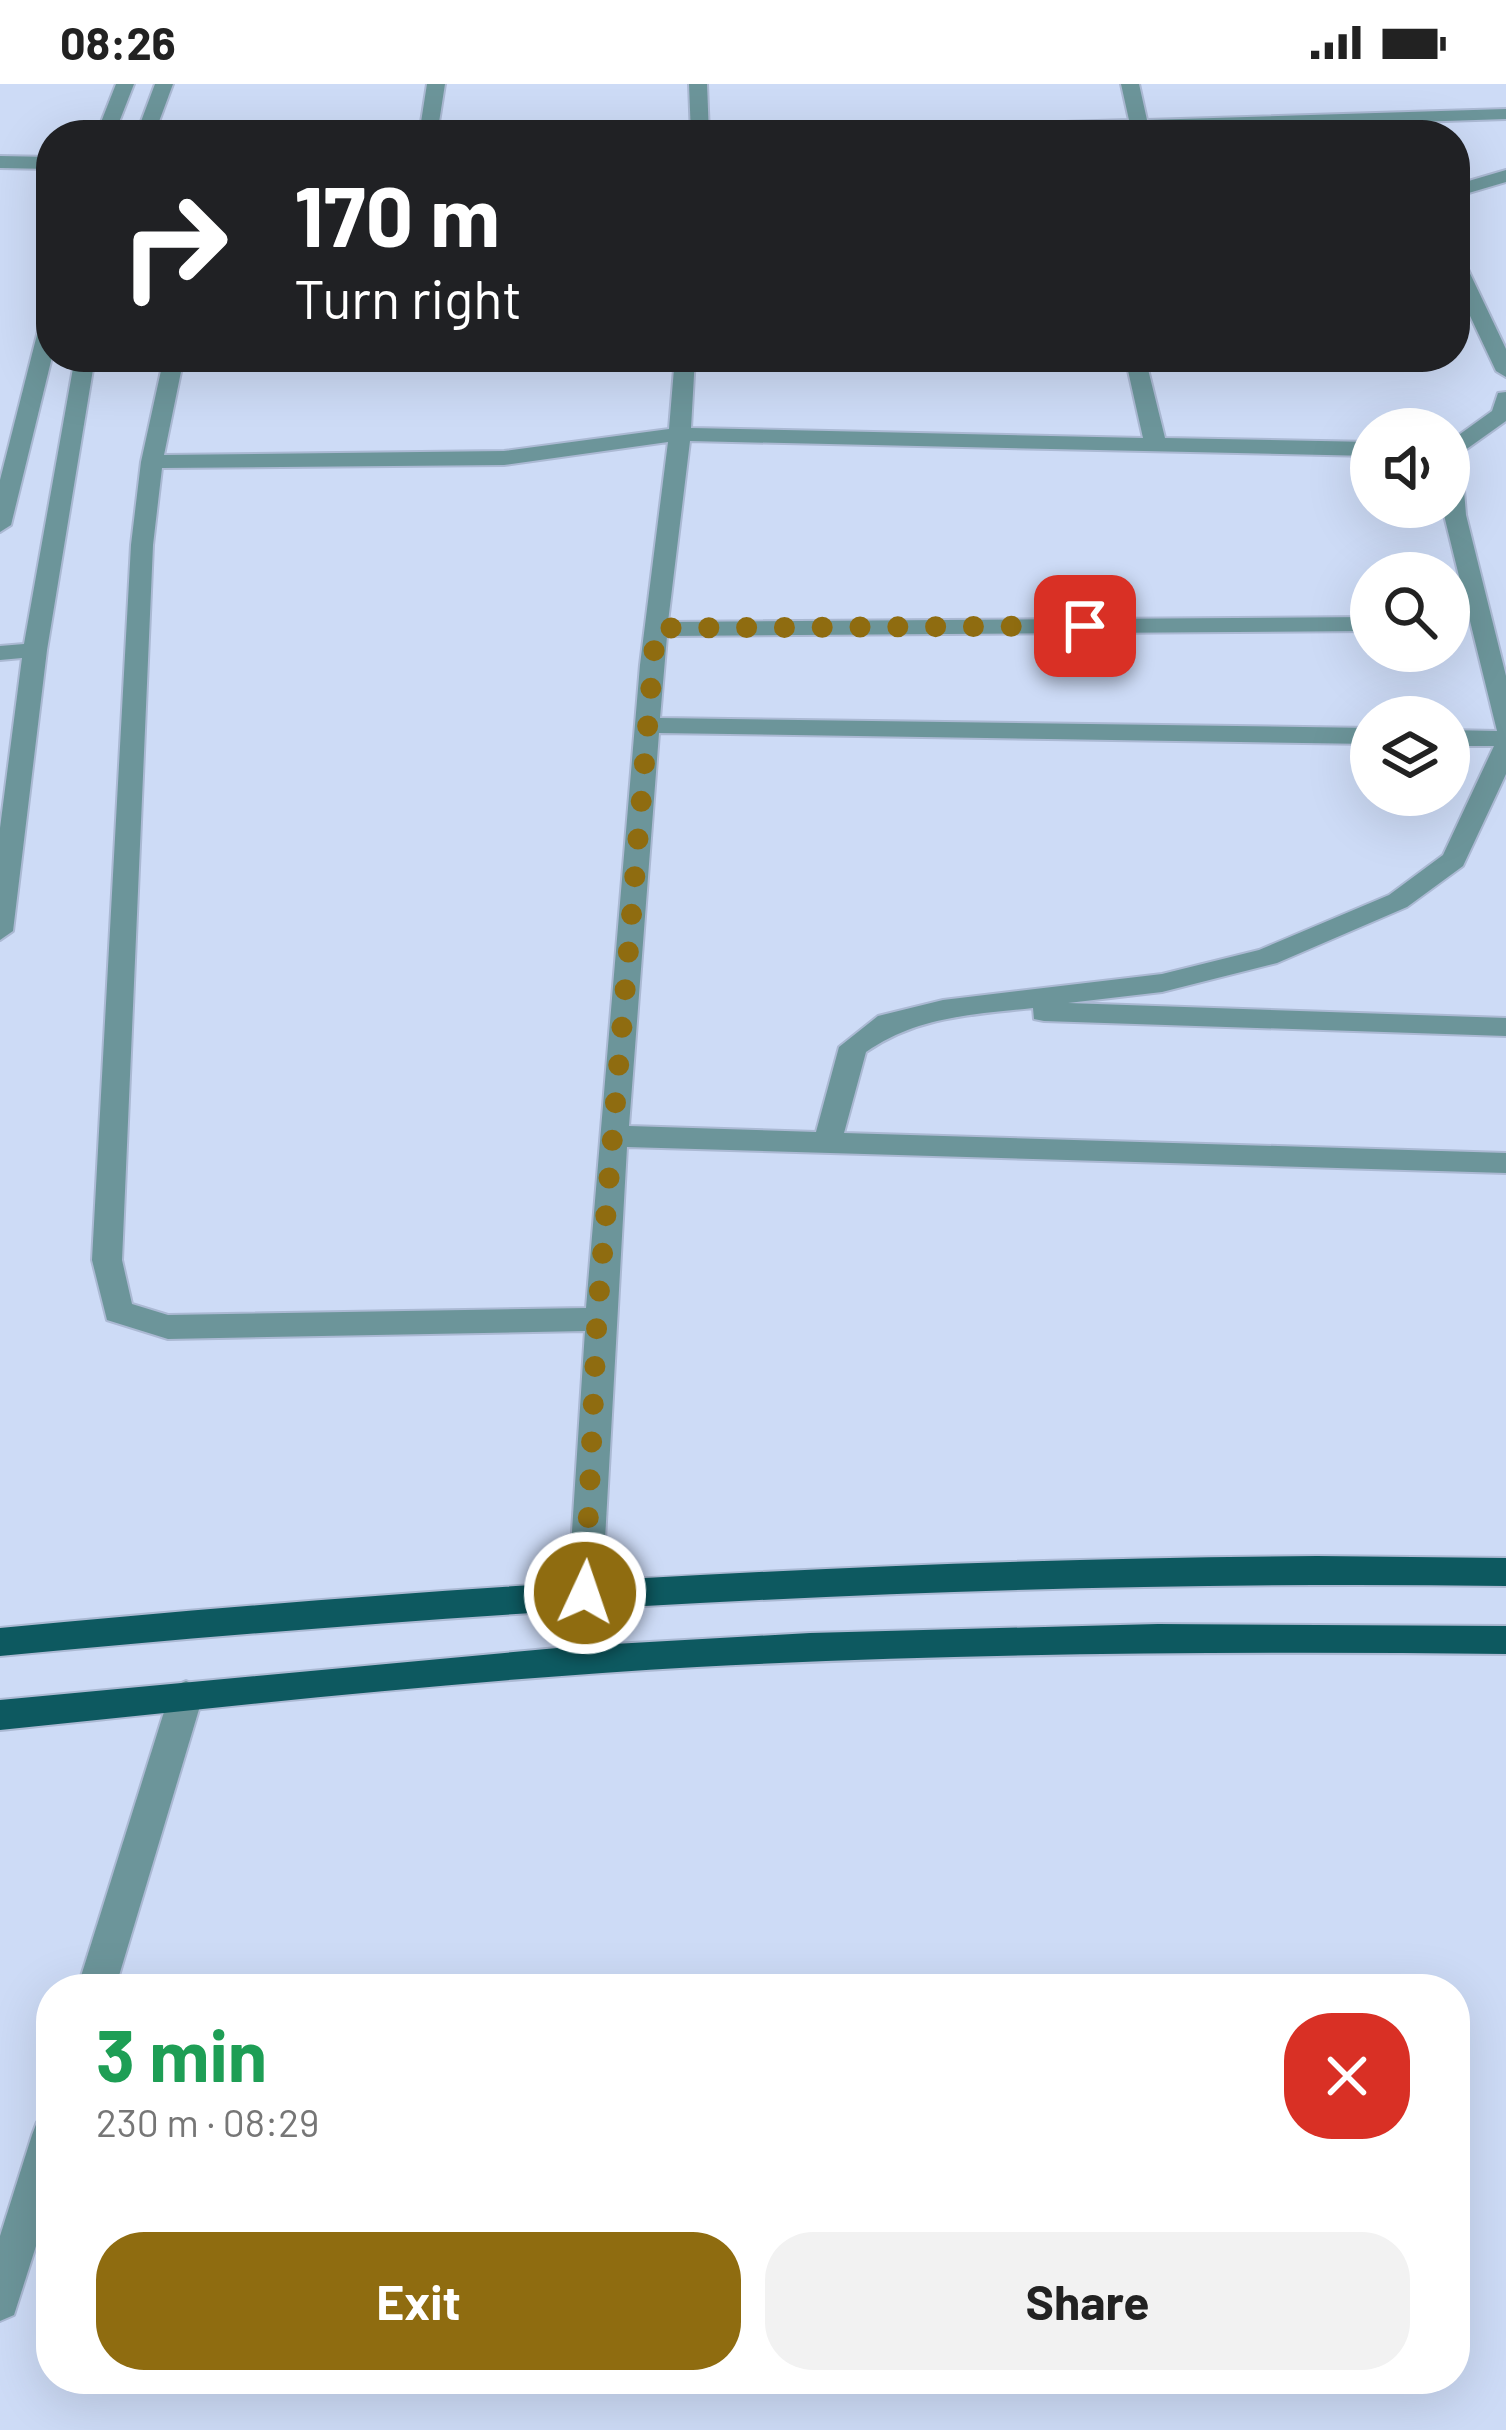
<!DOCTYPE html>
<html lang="en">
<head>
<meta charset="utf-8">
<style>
	:root { --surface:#fff; --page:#f2f2f2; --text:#222; --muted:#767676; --accent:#8f6c10 }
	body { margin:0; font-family:Barlow,sans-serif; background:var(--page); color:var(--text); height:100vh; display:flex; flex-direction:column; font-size:45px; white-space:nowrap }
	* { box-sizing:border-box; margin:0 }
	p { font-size:39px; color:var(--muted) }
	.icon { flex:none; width:66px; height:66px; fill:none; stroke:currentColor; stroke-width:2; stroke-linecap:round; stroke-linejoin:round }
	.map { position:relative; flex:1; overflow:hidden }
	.details { position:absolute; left:36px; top:1890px; width:1434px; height:420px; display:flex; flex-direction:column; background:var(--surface); border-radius:48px; box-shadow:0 12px 48px #0002 }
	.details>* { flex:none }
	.hud { position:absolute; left:36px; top:36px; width:1434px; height:252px; border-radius:48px; box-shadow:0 12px 48px #0002; background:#202124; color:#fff; overflow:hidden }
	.fabs { position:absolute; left:1350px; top:324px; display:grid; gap:24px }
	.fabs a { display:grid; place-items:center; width:120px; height:120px; border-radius:50%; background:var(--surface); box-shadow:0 12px 48px #0002; font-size:60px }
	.pin { position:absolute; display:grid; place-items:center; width:102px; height:102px; color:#fff; margin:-51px; border-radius:24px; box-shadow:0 6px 18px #0006 }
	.me { position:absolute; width:132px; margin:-66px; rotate:3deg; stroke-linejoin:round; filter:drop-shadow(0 0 9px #0008) }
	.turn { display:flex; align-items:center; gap:42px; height:252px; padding:0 60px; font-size:54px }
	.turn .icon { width:156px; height:156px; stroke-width:2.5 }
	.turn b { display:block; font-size:84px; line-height:102px }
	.round { display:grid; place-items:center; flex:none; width:126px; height:126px; border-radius:48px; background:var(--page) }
	.overview { display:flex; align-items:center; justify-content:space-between; height:204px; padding:0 60px }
	h1 { font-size:72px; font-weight:700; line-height:90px; color:#1e9e55 }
	.action { display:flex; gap:24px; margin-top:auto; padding:24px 60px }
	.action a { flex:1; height:138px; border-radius:48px; background:var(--accent); color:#fff; font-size:48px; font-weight:700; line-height:138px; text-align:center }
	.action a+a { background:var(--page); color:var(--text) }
	.status { display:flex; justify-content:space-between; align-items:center; height:84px; padding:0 60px; background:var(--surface); direction:ltr }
	.status svg { height:33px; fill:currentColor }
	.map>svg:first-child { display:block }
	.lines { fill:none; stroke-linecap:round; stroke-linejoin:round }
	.minor-casing { stroke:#abb9d3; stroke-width:4 }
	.major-casing { stroke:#abb9d3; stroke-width:4 }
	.minor { fill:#6c959a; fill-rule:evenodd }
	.major { fill:#0d5960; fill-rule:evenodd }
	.route { stroke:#8f6c10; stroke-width:21; stroke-dasharray:0 37.8 }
</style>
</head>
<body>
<div class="status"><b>08:26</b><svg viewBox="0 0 49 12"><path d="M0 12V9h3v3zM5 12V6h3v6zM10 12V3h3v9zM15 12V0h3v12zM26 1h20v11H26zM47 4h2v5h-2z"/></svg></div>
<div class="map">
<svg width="1506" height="2346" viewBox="0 0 1506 2346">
	<rect width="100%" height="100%" fill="#cddbf6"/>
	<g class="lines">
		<defs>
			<g id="minor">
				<path d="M116 0H134L114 51H96Z"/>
				<path d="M155 0H173L154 51H136Z"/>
				<path d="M427 0H445L437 51H419Z"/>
				<path d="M689 0H707L709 51H691Z"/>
				<path d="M1121 0H1139L1147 36 1506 25V35L1020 51H837L846 45 1129 36Z"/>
				<path d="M0 72 51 73V85L0 84Z"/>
				<path d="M1506 86V98L1455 113V101Z"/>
				<path d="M1455 173 1465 179 1506 265V293L1496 287 1455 200Z"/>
				<path d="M51 229 52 273 11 441 0 448V396L41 235Z"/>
				<path d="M75 273H95L47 566 13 847 0 856V744L22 574 0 576V562L24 560Z"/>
				<path d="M164 273H184L164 371 504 367 669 345 675 273H695L691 344 1143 354 1125 273H1145L1165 354 1371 358V372L690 357 668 538 1371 533V547L667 552 660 634 1371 644V660L659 649 629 1042 816 1048 839 963 878 932 943 916 1162 890 1259 866 1389 811 1443 771 1494 662H1449V646L1497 647 1444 431 1443 423H1449V358L1492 327 1498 309 1506 308V337L1461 369 1466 431 1506 592V690L1463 782 1407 823 1277 879 1162 908 1068 919 1506 934V952L1044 937 1034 935 1033 924C971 931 918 932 866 968L844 1049 1506 1069V1089L627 1063 602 1509 597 1519 585 1523 573 1519 568 1509 585 1247 168 1255 107 1236 92 1176 131 461 141 378ZM668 358 640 581 586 1224 168 1231 132 1220 122 1176 153 461 162 384 504 381Z"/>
				<path d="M186 1597 198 1602 203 1612 115 1905H77L169 1612 174 1602Z"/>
				<path d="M51 2032V2115L14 2231 0 2237V2152L32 2051 37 2038Z"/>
			</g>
			<g id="major">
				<path d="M1317 1472 1506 1474V1502C1002 1495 502 1524 0 1572V1544C439 1502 877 1475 1317 1472Z"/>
				<path d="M1158 1540 1506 1542V1570C1236 1567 967 1569 697 1583 464 1596 232 1622 0 1646V1616L579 1562 810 1549Z"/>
			</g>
		</defs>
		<use href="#minor" class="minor-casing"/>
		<use href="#major" class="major-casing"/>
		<use href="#minor" class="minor"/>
		<use href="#major" class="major"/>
	</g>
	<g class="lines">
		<path class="route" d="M585 1509 597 1235 656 544 1085 542"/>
	</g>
</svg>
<div class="fabs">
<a><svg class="icon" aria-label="sound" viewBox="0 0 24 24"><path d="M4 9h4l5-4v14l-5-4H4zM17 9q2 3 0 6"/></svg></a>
<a><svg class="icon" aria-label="search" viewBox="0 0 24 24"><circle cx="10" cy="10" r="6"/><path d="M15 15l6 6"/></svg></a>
<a><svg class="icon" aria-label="layers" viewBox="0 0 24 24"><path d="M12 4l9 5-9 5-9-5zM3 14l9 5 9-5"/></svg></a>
</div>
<div class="pin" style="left:1085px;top:542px;background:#d93025"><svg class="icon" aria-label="arrive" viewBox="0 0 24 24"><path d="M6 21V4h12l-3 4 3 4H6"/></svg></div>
<svg class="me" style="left:585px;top:1509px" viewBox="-20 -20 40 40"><circle r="17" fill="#8f6c10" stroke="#fff" stroke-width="3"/><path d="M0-11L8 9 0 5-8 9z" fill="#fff"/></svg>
<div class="hud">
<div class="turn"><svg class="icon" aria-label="right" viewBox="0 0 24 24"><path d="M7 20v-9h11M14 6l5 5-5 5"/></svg><div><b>170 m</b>Turn right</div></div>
</div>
<section class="details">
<div class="overview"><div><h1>3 min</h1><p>230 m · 08:29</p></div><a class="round" style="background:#d93025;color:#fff"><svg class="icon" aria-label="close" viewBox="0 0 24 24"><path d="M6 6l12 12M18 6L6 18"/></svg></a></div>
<div class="action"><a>Exit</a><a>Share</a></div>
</section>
</div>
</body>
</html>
